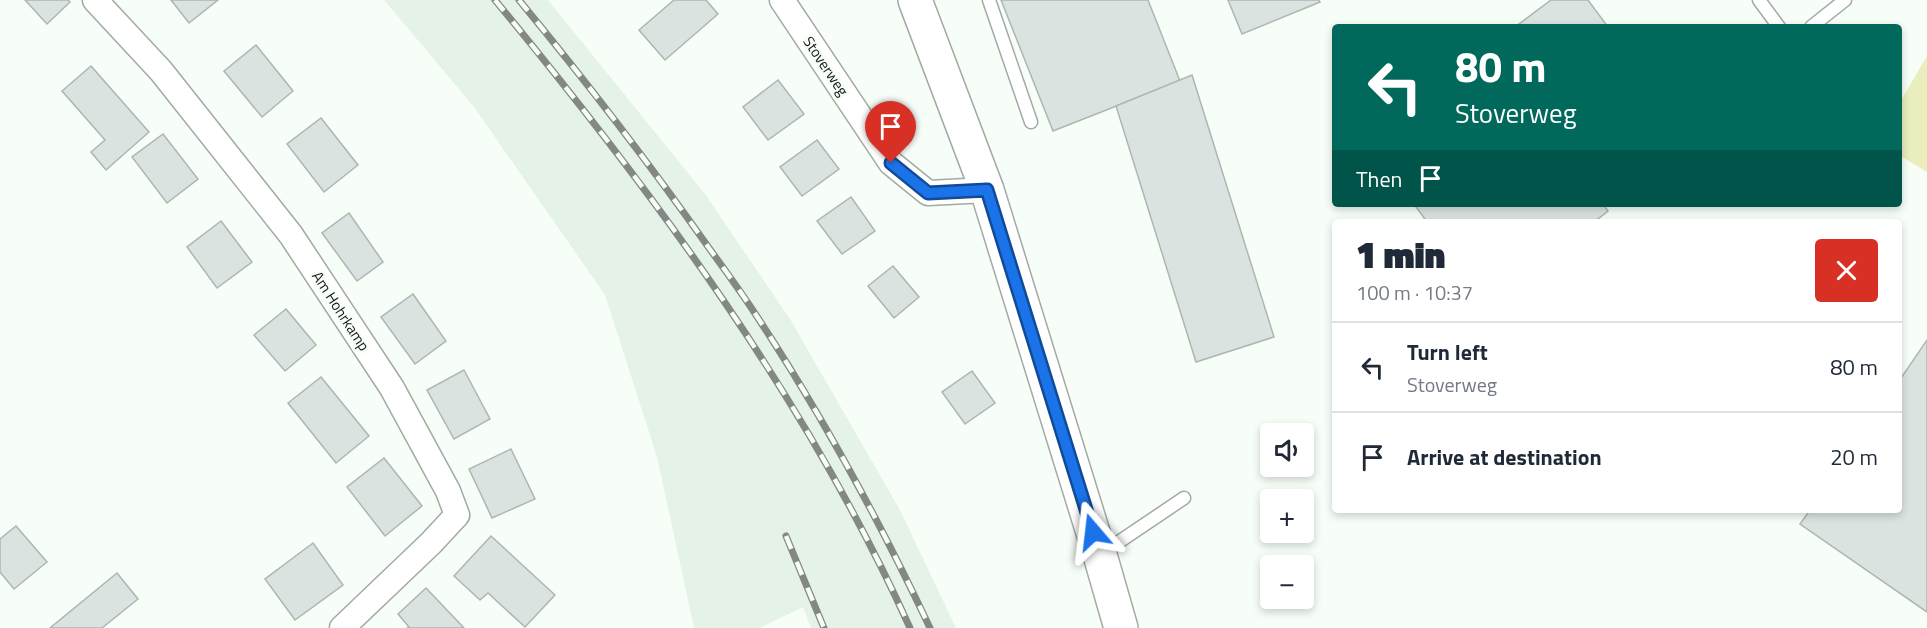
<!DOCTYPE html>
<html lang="en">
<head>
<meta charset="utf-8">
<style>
	:root { --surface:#fff; --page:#f6f6f7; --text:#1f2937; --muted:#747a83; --line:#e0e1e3 }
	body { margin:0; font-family:"Titillium Web",sans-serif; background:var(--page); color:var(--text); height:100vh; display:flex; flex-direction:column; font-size:22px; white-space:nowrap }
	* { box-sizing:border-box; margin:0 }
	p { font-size:20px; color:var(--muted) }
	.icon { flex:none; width:33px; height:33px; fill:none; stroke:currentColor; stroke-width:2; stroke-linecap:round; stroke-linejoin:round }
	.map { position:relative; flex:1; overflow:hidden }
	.details { position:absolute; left:1332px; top:219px; width:570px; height:294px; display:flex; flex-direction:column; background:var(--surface); border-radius:6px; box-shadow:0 3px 9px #0003 }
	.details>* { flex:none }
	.guide { position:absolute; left:1332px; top:24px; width:570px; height:183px; border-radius:6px; box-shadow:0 3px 9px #0003; background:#00695c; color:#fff; overflow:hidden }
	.controls { position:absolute; left:1260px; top:423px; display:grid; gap:12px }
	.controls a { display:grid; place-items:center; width:54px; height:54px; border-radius:6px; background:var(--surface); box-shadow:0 3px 9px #0003; font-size:30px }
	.pin { position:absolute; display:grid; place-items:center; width:51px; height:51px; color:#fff; margin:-62px -26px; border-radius:50% 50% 50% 0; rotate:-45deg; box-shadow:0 0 6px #0007 }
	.pin .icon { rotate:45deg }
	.me { position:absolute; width:66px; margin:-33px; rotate:343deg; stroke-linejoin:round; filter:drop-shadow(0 0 4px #0008) }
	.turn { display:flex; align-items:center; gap:21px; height:126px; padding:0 24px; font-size:27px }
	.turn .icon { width:78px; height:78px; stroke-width:2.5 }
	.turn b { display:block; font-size:42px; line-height:51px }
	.then { display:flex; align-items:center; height:57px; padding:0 24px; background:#0003; gap:12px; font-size:22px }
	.round { display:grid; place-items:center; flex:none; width:63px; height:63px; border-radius:6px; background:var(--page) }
	.head { display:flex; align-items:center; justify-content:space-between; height:102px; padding:0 24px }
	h1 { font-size:36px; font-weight:800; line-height:45px }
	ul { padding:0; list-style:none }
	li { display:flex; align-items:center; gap:18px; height:90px; padding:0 24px; border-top:2px solid var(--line) }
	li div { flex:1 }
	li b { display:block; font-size:22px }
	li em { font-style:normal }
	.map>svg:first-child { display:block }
	.built { fill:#e5f2e7 }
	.green { fill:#eaedbc }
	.building { fill:#dbe3e0; stroke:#adb6b2; stroke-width:1.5 }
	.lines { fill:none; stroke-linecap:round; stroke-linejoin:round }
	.lane-casing { stroke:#a3a9a3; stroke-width:15 }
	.street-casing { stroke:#a3a9a3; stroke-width:27 }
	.secondary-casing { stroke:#a3a9a3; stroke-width:36 }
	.lane { stroke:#fff; stroke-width:12 }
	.street { stroke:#fff; stroke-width:24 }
	.secondary { stroke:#fff; stroke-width:33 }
	.rail-casing { stroke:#848885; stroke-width:7 }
	.rail { stroke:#f7fef8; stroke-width:4.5; stroke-dasharray:14; stroke-linecap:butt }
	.route-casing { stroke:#114b97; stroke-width:15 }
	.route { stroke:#1a73e8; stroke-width:10 }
	.labels { text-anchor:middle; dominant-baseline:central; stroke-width:6; stroke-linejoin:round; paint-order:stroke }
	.street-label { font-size:15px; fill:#161917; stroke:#f7fef8 }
</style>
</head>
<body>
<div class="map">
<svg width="1927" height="628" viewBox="0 0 1927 628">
	<rect width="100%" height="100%" fill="#f7fef8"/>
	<path class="built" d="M384 0H548L705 194 790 319 900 510 956 628H811L803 607 760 628H694L657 457 605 295 474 107Z"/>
	<path class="green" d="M1927 56V172L1899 155V104Z"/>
	<g class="building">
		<path d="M25 0H68L70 2 47 24Z"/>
		<path d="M171 0H218L189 23Z"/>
		<path d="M674 0H706L718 14 665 60 639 30Z"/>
		<path d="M1001 0H1148L1180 81 1053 131Z"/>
		<path d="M1228 0H1319L1320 2 1242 34Z"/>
		<path d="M1551 0H1588L1608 27H1515Z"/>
		<path d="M256 45 293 91 262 117 224 71Z"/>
		<path d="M91 66 149 132 106 170 91 152 105 140 62 91Z"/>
		<path d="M1192 75 1274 337 1196 362 1116 106Z"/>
		<path d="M778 80 804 114 768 140 743 107Z"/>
		<path d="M321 118 358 165 324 192 287 144Z"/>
		<path d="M163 134 198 179 167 203 132 157Z"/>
		<path d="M817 140 839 169 802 196 780 167Z"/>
		<path d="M851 197 875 231 842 254 817 221Z"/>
		<path d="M1414 204H1603L1608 211 1594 222H1427Z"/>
		<path d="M349 213 383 262 357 281 322 233Z"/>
		<path d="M221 221 252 262 217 288 187 247Z"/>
		<path d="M893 266 919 297 894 318 868 286Z"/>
		<path d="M413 294 446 341 415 364 381 317Z"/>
		<path d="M286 309 316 345 285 371 254 335Z"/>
		<path d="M1927 340V612L1800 524 1810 510H1899V381Z"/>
		<path d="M464 370 490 419 454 439 427 390Z"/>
		<path d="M972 371 995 403 965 424 942 392Z"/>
		<path d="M321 377 369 436 336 463 288 403Z"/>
		<path d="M511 449 535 499 492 518 469 469Z"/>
		<path d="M384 458 422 506 385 536 347 487Z"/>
		<path d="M16 526 47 562 14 589 0 572V539Z"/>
		<path d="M491 536 555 595 525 627 488 593 480 600 454 576Z"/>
		<path d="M313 543 343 585 295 620 265 579Z"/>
		<path d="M117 573 138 599 102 628H50Z"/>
		<path d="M426 588 464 628H407L409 627 398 614Z"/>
	</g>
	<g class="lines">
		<defs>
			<g id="lane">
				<path d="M989 0 1031 122"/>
				<path d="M1759 0 1779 27"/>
				<path d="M1811 27 1845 0"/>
				<path d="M1101 554 1184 498"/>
			</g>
			<g id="street">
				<path d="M95 0 161 71 291 235 392 388 448 491 457 515 431 543 342 628"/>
				<path d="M782 0 891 163 928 193 987 190"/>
			</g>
			<path id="secondary" d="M915 0 987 190 1100 555 1121 628"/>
		</defs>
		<use href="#lane" class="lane-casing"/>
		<use href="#street" class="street-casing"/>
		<use href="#secondary" class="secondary-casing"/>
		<use href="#lane" class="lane"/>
		<use href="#street" class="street"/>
		<use href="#secondary" class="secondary"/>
		<defs>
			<g id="rail">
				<path d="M495 0C654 193 807 399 910 628"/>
				<path d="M519 0C585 80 649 163 709 248 725 270 741 292 756 315 822 415 879 520 930 628"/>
				<path d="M786 536 824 628"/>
			</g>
		</defs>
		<use href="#rail" class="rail-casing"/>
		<use href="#rail" class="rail"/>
	</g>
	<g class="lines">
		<defs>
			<path id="route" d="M891 163 928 193 987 190 1093 532"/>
		</defs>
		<use href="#route" class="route-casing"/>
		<use href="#route" class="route"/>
	</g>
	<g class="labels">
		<g class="street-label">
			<text transform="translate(826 66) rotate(56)">Stoverweg</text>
			<text transform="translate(341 311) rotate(57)">Am Hohrkamp</text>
		</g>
	</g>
</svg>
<div class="controls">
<a><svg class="icon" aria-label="sound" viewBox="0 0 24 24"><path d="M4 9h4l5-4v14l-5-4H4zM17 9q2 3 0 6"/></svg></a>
<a>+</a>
<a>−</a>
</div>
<div class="pin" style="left:891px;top:163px;background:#d93025"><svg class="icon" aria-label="arrive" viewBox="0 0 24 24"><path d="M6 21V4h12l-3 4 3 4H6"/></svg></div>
<svg class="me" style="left:1093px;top:532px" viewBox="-20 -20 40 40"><path d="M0-17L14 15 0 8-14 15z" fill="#1a73e8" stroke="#fff" stroke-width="4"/></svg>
<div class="guide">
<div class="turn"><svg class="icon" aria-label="left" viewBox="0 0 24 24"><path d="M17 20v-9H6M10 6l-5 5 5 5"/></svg><div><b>80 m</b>Stoverweg</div></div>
<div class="then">Then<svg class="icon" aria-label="arrive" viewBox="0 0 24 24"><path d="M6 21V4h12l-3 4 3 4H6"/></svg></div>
</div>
<section class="details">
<div class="head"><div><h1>1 min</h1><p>100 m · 10:37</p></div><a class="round" style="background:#d93025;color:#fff"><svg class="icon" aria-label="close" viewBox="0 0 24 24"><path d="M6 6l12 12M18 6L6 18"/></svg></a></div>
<ul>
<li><svg class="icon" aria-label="left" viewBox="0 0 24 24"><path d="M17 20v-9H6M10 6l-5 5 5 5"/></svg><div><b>Turn left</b><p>Stoverweg</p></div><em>80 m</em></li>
<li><svg class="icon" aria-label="arrive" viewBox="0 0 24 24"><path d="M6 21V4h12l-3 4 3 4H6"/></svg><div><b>Arrive at destination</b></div><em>20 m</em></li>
</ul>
</section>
</div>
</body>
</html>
